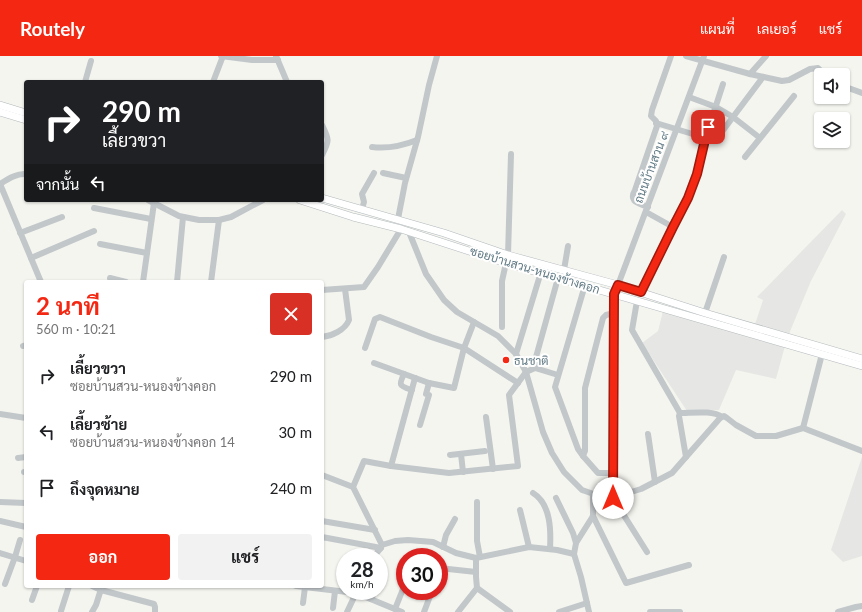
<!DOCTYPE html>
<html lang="th">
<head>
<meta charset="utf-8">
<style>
	:root { --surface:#fff; --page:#f2f2f2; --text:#202124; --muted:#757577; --accent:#f42712 }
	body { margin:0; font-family:Lato,Sarabun,sans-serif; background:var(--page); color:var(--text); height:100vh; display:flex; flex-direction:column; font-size:15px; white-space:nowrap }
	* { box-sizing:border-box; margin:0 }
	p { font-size:13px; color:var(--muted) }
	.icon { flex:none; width:22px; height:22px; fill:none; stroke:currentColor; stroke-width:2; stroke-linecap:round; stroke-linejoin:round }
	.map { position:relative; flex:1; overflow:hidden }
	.side { position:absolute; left:24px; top:224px; width:300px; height:308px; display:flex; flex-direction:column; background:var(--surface); border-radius:4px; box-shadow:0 1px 3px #0004 }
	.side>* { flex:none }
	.top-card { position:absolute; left:24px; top:24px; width:300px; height:122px; border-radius:4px; box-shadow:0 1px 3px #0004; background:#202124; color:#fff; overflow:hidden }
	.fabs { position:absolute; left:814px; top:12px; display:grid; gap:8px }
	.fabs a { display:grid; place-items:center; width:36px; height:36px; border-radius:4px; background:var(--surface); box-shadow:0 1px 3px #0004; font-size:20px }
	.speed { position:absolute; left:336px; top:492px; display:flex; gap:8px; font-size:20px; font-weight:700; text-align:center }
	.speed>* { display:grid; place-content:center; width:52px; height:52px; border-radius:50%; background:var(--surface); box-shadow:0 1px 3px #0004; line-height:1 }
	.speed small { font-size:10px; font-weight:400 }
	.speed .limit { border:6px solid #d22; background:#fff; color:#111 }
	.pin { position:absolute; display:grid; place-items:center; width:34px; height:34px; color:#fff; margin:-17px; border-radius:8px; box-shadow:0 2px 6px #0006 }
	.me { position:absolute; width:44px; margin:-22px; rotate:0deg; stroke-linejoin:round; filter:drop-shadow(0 0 3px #0008) }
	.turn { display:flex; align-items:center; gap:14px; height:84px; padding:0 12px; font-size:18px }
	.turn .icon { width:52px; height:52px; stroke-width:2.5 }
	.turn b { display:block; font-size:28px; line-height:34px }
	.then { display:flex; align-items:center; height:38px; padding:0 12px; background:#0003; gap:8px; font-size:15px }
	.round { display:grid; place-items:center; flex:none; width:42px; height:42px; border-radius:4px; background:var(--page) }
	.headline { display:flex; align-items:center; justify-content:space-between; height:68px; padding:0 12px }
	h1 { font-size:24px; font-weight:700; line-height:30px; color:var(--accent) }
	.button { display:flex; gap:8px; margin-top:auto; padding:8px 12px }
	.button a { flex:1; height:46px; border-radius:4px; background:var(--accent); color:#fff; font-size:16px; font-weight:700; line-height:46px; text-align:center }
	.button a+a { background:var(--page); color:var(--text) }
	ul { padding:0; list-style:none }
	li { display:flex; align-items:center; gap:12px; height:56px; padding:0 12px }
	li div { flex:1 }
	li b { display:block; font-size:15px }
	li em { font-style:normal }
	header { display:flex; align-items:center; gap:24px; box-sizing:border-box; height:56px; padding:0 20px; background:var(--accent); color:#fff }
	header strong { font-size:19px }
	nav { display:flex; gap:22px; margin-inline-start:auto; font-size:14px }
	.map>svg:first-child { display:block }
	.built { fill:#e6e6e4 }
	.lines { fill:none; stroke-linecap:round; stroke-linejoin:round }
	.major-casing { stroke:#b2b9bc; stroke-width:8 }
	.minor { stroke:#c2c7ca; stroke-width:6 }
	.major { stroke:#fff; stroke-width:7 }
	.route-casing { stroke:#9f190c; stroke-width:10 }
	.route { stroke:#f42712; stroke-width:7 }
	.poi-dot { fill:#f42712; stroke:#fff; stroke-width:1.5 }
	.labels { text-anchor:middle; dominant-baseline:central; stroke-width:4; stroke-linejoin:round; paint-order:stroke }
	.street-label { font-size:12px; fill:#617a85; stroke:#fff }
	.poi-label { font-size:12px; fill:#617a85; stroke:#fff; text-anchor:start }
</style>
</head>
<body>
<header>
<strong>Routely</strong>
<nav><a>แผนที่</a><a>เลเยอร์</a><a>แชร์</a></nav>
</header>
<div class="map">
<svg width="862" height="556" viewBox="0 0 862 556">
	<rect width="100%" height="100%" fill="#f5f5f0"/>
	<g class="built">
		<path d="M842 154 846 158 811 225 789 278 755 268 763 244 757 241Z"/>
		<path d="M663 255 785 290 776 323 736 314 719 354 687 355 642 287 658 275Z"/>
		<path d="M862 401V500L843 506 831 494Z"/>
	</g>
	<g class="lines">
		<defs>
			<g id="major">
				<path d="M0 49 26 57"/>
				<path d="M0 56 26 64"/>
				<path d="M322 142 444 177 508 199 618 229 705 257 862 303"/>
				<path d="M300 144 353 161 401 173 506 207 862 310"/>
			</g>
		</defs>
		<use href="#major" class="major-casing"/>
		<g class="minor">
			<path d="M221 0 252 4H278"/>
			<path d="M276 0 287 26"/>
			<path d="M686 0 750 18 782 25 789 24 810 13 818 12 825 19"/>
			<path d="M750 18 766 0"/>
			<path d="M85 26 91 5"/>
			<path d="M213 26 223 0"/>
			<path d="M843 30 862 37"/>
			<path d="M689 41 716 51 733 61 760 82"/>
			<path d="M656 67 706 82"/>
			<path d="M322 69C329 83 330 84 322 99"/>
			<path d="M721 77 763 21"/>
			<path d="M372 91C388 93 402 90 417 84"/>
			<path d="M745 101 794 40"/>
			<path d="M383 117 406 122"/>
			<path d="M0 128 41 226"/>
			<path d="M0 128C8 123 17 117 26 118"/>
			<path d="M148 144 179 160 199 164H219L231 161 263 144"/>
			<path d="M648 151C639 147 628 146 635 134L657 70 656 65 651 60 652 54 671 0"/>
			<path d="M94 152 151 163"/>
			<path d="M362 153 364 146 362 138 374 117"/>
			<path d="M646 156 673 171"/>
			<path d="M398 163 405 127 418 81 429 29 437 0"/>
			<path d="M409 176 426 218 444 244 457 256 498 280 516 298 526 316 543 376 552 397 564 416 582 434 608 443 641 433 672 417 721 361 724 360 727 362 736 369 756 380H776L803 372 862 395"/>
			<path d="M20 177 62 161"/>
			<path d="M100 188 147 197"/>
			<path d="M508 199 511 98"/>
			<path d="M31 202 94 175"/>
			<path d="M564 214 568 190"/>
			<path d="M110 222 126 226"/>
			<path d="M143 226 154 147 156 145"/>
			<path d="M177 226 183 161"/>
			<path d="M211 226 219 164"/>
			<path d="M618 229 704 0"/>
			<path d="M322 234 364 231 378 211 401 173"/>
			<path d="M641 236 673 171 688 142 697 117 709 71 723 28"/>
			<path d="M637 245 632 274 680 357"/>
			<path d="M705 257 724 201"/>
			<path d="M502 271V225L506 207"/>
			<path d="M322 281C332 280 345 274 349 264L345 233"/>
			<path d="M23 290 26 289"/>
			<path d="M365 292 374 266 375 263 380 261 431 281 464 292 518 327"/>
			<path d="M516 298 541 216"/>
			<path d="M374 307 429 327 454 332 464 292 474 266"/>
			<path d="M535 312 558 319"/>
			<path d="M404 318C398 330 400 330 412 334"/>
			<path d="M680 357 679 360 686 401"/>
			<path d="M680 357C692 357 713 354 722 361"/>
			<path d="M0 358 26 362"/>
			<path d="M486 361 493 413"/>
			<path d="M420 369 429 339 426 338 429 327"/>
			<path d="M803 372 822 298"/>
			<path d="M648 378 655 426"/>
			<path d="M461 398 463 416"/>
			<path d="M450 399 485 395"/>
			<path d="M583 400 578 393 555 331 585 229"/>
			<path d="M18 402 26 401"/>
			<path d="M391 410 415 322"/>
			<path d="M24 416H26"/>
			<path d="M613 417H598L583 400 585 395V332L603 262 606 259 614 257"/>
			<path d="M322 419 353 431"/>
			<path d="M533 437C551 448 551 475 550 493"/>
			<path d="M556 442 573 477 576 487"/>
			<path d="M613 442 614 238"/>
			<path d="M613 442 647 496"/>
			<path d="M0 446 26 447"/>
			<path d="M477 446V485L480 501"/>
			<path d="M520 454 529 491"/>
			<path d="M593 460 626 527 689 509"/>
			<path d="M0 465 26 471"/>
			<path d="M322 465 375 474"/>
			<path d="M322 481 381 492"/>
			<path d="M382 489 353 431 364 405 391 410 449 417 518 410 509 339 526 316 535 312 536 301 558 222"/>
			<path d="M443 491 446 479 455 463"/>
			<path d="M0 497 26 505"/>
			<path d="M373 501 381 492 382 489 395 485 408 484 433 486 456 497 476 502 529 491 557 494 574 498"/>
			<path d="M476 502V521L477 532 510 556"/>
			<path d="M439 512 476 516"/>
			<path d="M379 525 380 524"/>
			<path d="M5 528 15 501 20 484"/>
			<path d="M92 530 101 534 154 548 155 551V556"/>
			<path d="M296 530 356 537 402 556"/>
			<path d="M371 543 375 535"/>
			<path d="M32 544 37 530"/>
			<path d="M303 547 305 531"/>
			<path d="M333 552 335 535"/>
			<path d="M395 553 405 528"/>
			<path d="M61 555 69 530"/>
			<path d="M92 556 96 549 102 530"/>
			<path d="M347 556 357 535"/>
			<path d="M424 556 432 535"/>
			<path d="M458 556 477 532"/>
			<path d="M559 556 587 547"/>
			<path d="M589 556 581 521 574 498 576 487 593 460V438"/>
			<path d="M650 556H680"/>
			<path d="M838 556 856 551 862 550"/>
		</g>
		<use href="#major" class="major"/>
	</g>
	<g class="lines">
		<defs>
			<path id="route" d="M613 442 614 238 618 229 641 236 673 171 688 142 697 118 708 71"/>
		</defs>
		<use href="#route" class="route-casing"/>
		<use href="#route" class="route"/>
	</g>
	<circle class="poi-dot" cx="506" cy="304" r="4"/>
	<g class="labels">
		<g class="street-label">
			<text transform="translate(651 111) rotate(-69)">ถนนบ้านสวน ๙</text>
			<text transform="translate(535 214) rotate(17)">ซอยบ้านสวน-หนองข้างคอก</text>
		</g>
		<g class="poi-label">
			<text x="514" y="304">ธนชาติ</text>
		</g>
	</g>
</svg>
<div class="fabs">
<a><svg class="icon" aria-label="sound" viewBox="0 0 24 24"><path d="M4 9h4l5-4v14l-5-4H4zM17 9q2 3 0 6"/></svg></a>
<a><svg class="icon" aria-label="layers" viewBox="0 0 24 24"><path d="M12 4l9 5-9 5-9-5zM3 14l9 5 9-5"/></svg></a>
</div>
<div class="speed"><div>28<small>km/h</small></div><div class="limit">30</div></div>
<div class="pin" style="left:708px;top:71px;background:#d93025"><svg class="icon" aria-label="arrive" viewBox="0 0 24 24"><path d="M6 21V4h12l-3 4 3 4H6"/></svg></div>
<svg class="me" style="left:613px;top:442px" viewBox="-20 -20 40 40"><circle r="19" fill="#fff"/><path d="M0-13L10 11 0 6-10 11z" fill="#f42712"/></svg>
<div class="top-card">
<div class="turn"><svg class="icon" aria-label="right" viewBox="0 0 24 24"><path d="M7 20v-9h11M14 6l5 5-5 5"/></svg><div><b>290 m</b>เลี้ยวขวา</div></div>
<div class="then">จากนั้น<svg class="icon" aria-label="left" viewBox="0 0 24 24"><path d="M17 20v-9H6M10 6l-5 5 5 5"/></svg></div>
</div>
<section class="side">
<div class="headline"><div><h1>2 นาที</h1><p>560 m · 10:21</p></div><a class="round" style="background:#d93025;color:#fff"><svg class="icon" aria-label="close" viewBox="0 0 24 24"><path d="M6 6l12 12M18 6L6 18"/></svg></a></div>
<ul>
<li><svg class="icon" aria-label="right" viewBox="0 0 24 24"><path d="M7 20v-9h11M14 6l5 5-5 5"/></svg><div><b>เลี้ยวขวา</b><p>ซอยบ้านสวน-หนองข้างคอก</p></div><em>290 m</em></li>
<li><svg class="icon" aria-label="left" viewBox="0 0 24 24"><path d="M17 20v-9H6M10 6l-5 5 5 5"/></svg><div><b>เลี้ยวซ้าย</b><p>ซอยบ้านสวน-หนองข้างคอก 14</p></div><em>30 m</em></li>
<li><svg class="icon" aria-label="arrive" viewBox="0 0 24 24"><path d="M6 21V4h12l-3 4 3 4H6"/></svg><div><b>ถึงจุดหมาย</b></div><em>240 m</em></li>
</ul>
<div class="button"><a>ออก</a><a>แชร์</a></div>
</section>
</div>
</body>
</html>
